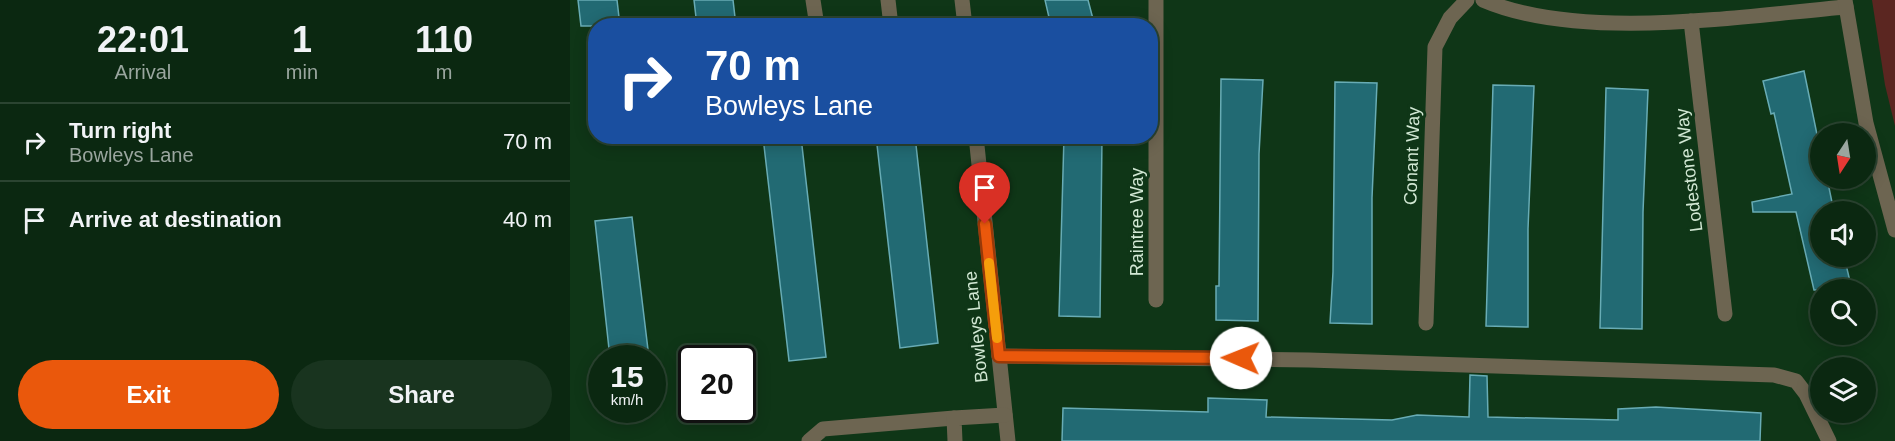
<!DOCTYPE html>
<html lang="en">
<head>
<meta charset="utf-8">
<style>
	:root { --surface:#0b2811; --page:#19341f; --text:#f1f3f6; --muted:#9aa69f; --line:#2b4431; --accent:#ea580c }
	body { margin:0; font-family:Arial,sans-serif; background:var(--page); color:var(--text); height:100vh; display:flex; flex-direction:column; font-size:22px; white-space:nowrap }
	* { box-sizing:border-box; margin:0 }
	p { font-size:20px; color:var(--muted) }
	.icon { flex:none; width:33px; height:33px; fill:none; stroke:currentColor; stroke-width:2; stroke-linecap:round; stroke-linejoin:round }
	.map { position:relative; flex:1; overflow:hidden }
	.sheet { display:flex; flex-direction:column; background:var(--surface); width:570px }
	.sheet>* { flex:none }
	.top-card { position:absolute; left:18px; top:18px; width:570px; height:126px; border-radius:24px; box-shadow:0 3px 15px #0003,0 0 0 2px var(--line); background:#1a4fa0; color:#fff; overflow:hidden }
	.needle { width:39px; rotate:192deg }
	.fabs { position:absolute; left:1240px; top:123px; display:grid; gap:12px }
	.fabs a { display:grid; place-items:center; width:66px; height:66px; border-radius:50%; background:var(--surface); box-shadow:0 3px 15px #0003,0 0 0 2px var(--line); font-size:30px }
	.speed { position:absolute; left:18px; top:345px; display:flex; gap:12px; font-size:30px; font-weight:700; text-align:center }
	.speed>* { display:grid; place-content:center; width:78px; height:78px; border-radius:50%; background:var(--surface); box-shadow:0 3px 15px #0003,0 0 0 2px var(--line); line-height:1 }
	.speed small { font-size:15px; font-weight:400 }
	.speed .limit { border:3px solid #111; border-radius:9px; background:#fff; color:#111 }
	.pin { position:absolute; display:grid; place-items:center; width:51px; height:51px; color:#fff; margin:-62px -26px; border-radius:50% 50% 50% 0; rotate:-45deg; box-shadow:0 0 6px #0007 }
	.pin .icon { rotate:45deg }
	.me { position:absolute; width:66px; margin:-33px; rotate:271deg; stroke-linejoin:round; filter:drop-shadow(0 0 4px #0008) }
	.turn { display:flex; align-items:center; gap:21px; height:126px; padding:0 18px; font-size:27px }
	.turn .icon { width:78px; height:78px; stroke-width:2.5 }
	.turn b { display:block; font-size:42px; line-height:51px }
	.eta { display:flex; justify-content:space-evenly; align-items:center; height:102px; text-align:center }
	.eta b { font-size:36px; font-weight:700; line-height:42px }
	.button { display:flex; gap:12px; margin-top:auto; padding:12px 18px }
	.button a { flex:1; height:69px; border-radius:36px; background:var(--accent); color:#fff; font-size:24px; font-weight:700; line-height:69px; text-align:center }
	.button a+a { background:var(--page); color:var(--text) }
	ul { padding:0; list-style:none }
	li { display:flex; align-items:center; gap:18px; height:78px; padding:0 18px; border-top:2px solid var(--line) }
	li div { flex:1 }
	li b { display:block; font-size:22px }
	li em { font-style:normal }
	main { display:flex; flex:1; min-height:0 }
	.map>svg:first-child { display:block }
	.green { fill:#5b2621 }
	.building { fill:#226a73; stroke:#68acb5; stroke-width:1.5 }
	.lines { fill:none; stroke-linecap:round; stroke-linejoin:round }
	.minor { stroke:#6d6551; stroke-width:15 }
	.route-casing { stroke:#983908; stroke-width:15 }
	.route { stroke:#ea580c; stroke-width:10 }
	.slow { stroke:#f59e0b; stroke-width:10 }
	.labels { text-anchor:middle; dominant-baseline:central; stroke-width:6; stroke-linejoin:round; paint-order:stroke }
	.street-label { font-size:18px; fill:#d2e8d4; stroke:#0f3617 }
</style>
</head>
<body>
<main>
<section class="sheet">
<div class="eta">
<div><b>22:01</b><p>Arrival</p></div>
<div><b>1</b><p>min</p></div>
<div><b>110</b><p>m</p></div>
</div>
<ul>
<li><svg class="icon" aria-label="right" viewBox="0 0 24 24"><path d="M7 20v-9h11M14 6l5 5-5 5"/></svg><div><b>Turn right</b><p>Bowleys Lane</p></div><em>70 m</em></li>
<li><svg class="icon" aria-label="arrive" viewBox="0 0 24 24"><path d="M6 21V4h12l-3 4 3 4H6"/></svg><div><b>Arrive at destination</b></div><em>40 m</em></li>
</ul>
<div class="button"><a>Exit</a><a>Share</a></div>
</section>
<div class="map">
<svg width="1325" height="441" viewBox="0 0 1325 441">
	<rect width="100%" height="100%" fill="#0f3617"/>
	<path class="green" d="M1302 0H1325V126L1315 85Z"/>
	<g class="building">
		<path d="M8 0H47L50 26H11Z"/>
		<path d="M124 0H163L166 26H127Z"/>
		<path d="M475 0H518L523 19 497 26H481Z"/>
		<path d="M1234 71 1251 154V178H1257L1264 212H1251V256H1274L1282 290H1244L1226 212H1183L1182 202 1222 194 1204 113 1201 114 1193 81Z"/>
		<path d="M651 79 693 80 689 154 688 321 646 320V286H649Z"/>
		<path d="M765 82 807 83 802 198V324L760 323 763 272Z"/>
		<path d="M923 85 964 86 958 229V327L916 326Z"/>
		<path d="M1036 88 1078 90 1073 212 1072 329 1030 328Z"/>
		<path d="M306 136H345L368 343 330 348Z"/>
		<path d="M494 136H532L530 317 489 316Z"/>
		<path d="M193 137H231L256 357 219 361Z"/>
		<path d="M62 217 79 358H40L25 221Z"/>
		<path d="M900 375 917 376 918 417 1048 420V409L1086 407 1191 413 1190 441H492L493 408 638 412V398L697 400 696 417 822 420 847 415 899 417Z"/>
	</g>
	<g class="lines">
		<g class="minor">
			<path d="M243 0 247 26"/>
			<path d="M318 0 321 26"/>
			<path d="M392 0 395 26"/>
			<path d="M586 0V300"/>
			<path d="M913 0C1011 42 1171 16 1276 7"/>
			<path d="M1275 0 1296 123 1325 230"/>
			<path d="M1121 21 1155 314"/>
			<path d="M379 26 394 24"/>
			<path d="M406 136 438 441"/>
			<path d="M856 323 865 47 880 18 897 0"/>
			<path d="M429 356 739 360 1204 375 1226 381 1236 394 1259 441"/>
			<path d="M239 441 253 429 384 418"/>
			<path d="M385 441 384 418 435 415"/>
		</g>
	</g>
	<g class="lines">
		<defs>
			<path id="route" d="M415 224 429 356 671 358"/>
		</defs>
		<use href="#route" class="route-casing"/>
		<use href="#route" class="route"/>
		<path class="slow" d="M419 263 427 338"/>
	</g>
	<g class="labels">
		<g class="street-label">
			<text transform="translate(842 156) rotate(-88)">Conant Way</text>
			<text transform="translate(1119 170) rotate(-97)">Lodestone Way</text>
			<text transform="translate(567 222) rotate(-90)">Raintree Way</text>
			<text transform="translate(406 327) rotate(-96)">Bowleys Lane</text>
		</g>
	</g>
</svg>
<div class="fabs">
<a><svg class="needle" viewBox="-14 -14 28 28"><path d="M0-13l5 13h-10z" fill="#e53935"/><path d="M0 13l5-13h-10z" fill="#9aa69f"/></svg></a>
<a><svg class="icon" aria-label="sound" viewBox="0 0 24 24"><path d="M4 9h4l5-4v14l-5-4H4zM17 9q2 3 0 6"/></svg></a>
<a><svg class="icon" aria-label="search" viewBox="0 0 24 24"><circle cx="10" cy="10" r="6"/><path d="M15 15l6 6"/></svg></a>
<a><svg class="icon" aria-label="layers" viewBox="0 0 24 24"><path d="M12 4l9 5-9 5-9-5zM3 14l9 5 9-5"/></svg></a>
</div>
<div class="speed"><div>15<small>km/h</small></div><div class="limit">20</div></div>
<div class="pin" style="left:415px;top:224px;background:#d93025"><svg class="icon" aria-label="arrive" viewBox="0 0 24 24"><path d="M6 21V4h12l-3 4 3 4H6"/></svg></div>
<svg class="me" style="left:671px;top:358px" viewBox="-20 -20 40 40"><circle r="19" fill="#fff"/><path d="M0-13L10 11 0 6-10 11z" fill="#ea580c"/></svg>
<div class="top-card">
<div class="turn"><svg class="icon" aria-label="right" viewBox="0 0 24 24"><path d="M7 20v-9h11M14 6l5 5-5 5"/></svg><div><b>70 m</b>Bowleys Lane</div></div>
</div>
</div>
</main>
</body>
</html>
